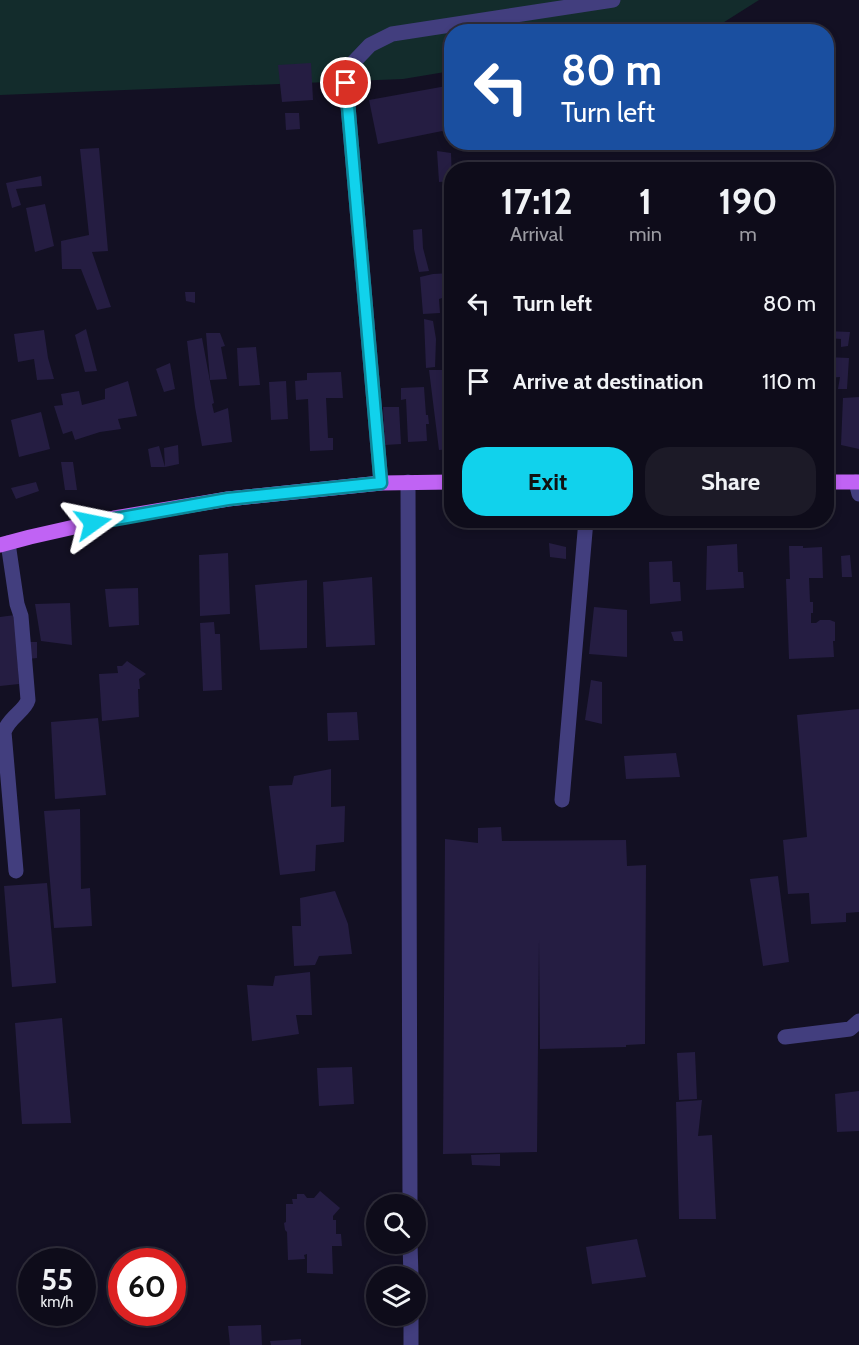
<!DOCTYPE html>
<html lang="en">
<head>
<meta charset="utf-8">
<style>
	:root { --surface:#0e0c1a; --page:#1c1a27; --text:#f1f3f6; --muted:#9b9ba2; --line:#2e2c39; --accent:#11d2ec }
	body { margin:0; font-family:Cabin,sans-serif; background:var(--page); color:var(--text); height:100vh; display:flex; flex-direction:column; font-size:22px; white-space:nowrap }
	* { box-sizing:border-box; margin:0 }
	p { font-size:20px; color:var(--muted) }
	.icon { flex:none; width:33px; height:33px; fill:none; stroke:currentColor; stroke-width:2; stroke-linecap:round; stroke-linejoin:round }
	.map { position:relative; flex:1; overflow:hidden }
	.drawer { position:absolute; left:444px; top:162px; width:390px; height:366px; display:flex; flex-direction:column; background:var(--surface); border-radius:24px; box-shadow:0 3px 9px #0003,0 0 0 2px var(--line) }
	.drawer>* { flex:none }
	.banner { position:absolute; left:444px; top:24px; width:390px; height:126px; border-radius:24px; box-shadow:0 3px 9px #0003,0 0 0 2px var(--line); background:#1a4fa0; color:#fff; overflow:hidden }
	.fabs { position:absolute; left:366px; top:1194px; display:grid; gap:12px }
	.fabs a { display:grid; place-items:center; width:60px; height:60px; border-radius:50%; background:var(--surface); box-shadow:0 3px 9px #0003,0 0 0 2px var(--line); font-size:30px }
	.speed { position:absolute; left:18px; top:1248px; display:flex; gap:12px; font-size:30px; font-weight:700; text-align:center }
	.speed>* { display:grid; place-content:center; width:78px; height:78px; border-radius:50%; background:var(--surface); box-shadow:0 3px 9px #0003,0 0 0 2px var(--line); line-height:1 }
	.speed small { font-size:15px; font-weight:400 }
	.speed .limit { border:9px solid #d22; background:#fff; color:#111 }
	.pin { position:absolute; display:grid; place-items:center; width:51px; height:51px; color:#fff; margin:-26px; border:3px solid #fff; border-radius:50%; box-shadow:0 2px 6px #0007 }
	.me { position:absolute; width:66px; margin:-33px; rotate:78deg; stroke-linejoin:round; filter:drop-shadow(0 0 4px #0008) }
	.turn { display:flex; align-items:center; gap:21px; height:126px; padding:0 18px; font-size:27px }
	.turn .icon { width:78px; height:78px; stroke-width:2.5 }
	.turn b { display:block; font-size:42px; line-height:51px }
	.eta { display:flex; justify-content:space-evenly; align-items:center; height:102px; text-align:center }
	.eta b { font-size:36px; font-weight:800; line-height:42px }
	.primary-button { display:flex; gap:12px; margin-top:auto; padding:12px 18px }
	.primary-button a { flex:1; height:69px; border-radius:24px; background:var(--accent); color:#111; font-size:24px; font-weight:800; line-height:69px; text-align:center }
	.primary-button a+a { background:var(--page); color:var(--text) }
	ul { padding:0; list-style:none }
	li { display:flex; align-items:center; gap:18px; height:78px; padding:0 18px }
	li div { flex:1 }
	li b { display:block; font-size:22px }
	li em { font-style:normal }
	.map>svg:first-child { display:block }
	.green { fill:#132c2c }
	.building { fill:#251d42 }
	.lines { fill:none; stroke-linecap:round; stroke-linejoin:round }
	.minor { stroke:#423e7e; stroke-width:15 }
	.major { stroke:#c063f4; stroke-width:15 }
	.route-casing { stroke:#0b8899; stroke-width:15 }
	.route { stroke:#11d2ec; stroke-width:10 }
</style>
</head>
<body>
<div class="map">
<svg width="859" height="1345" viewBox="0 0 859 1345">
	<rect width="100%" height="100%" fill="#131023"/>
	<path class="green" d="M0 0H759L710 31H706L452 32 451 71 403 79 0 95Z"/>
	<g class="building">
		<path d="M311 63 313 100 282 102 278 65Z"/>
		<path d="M452 85V129L378 144 369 100Z"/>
		<path d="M285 113H299L300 129 286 130Z"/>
		<path d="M99 148 108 251 92 252 111 307 97 310 81 269H62L61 241 89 235 80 149Z"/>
		<path d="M437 151 451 153 452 181 439 182Z"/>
		<path d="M41 176 42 186 16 189 21 205 12 208 6 183Z"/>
		<path d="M45 204 54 246 35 252 26 208Z"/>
		<path d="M422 229 423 248 429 271 419 272 414 249 413 230Z"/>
		<path d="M452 273V295L439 299 440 313 423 314 420 277 433 274Z"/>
		<path d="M185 292H195V303L186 301Z"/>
		<path d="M424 319 433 321 436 339 435 367 426 368Z"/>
		<path d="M86 329 97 371 85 372 75 335Z"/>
		<path d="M44 330 48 358 54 379 37 380 34 359 18 362 14 334Z"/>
		<path d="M826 331 850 332 848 346 841 347V339L827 338Z"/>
		<path d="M206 333H220L225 346 221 347 227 379 210 380Z"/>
		<path d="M202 338 214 403 212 404 214 413 228 408 232 442 202 446 195 407 187 341Z"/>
		<path d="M256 347 260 385 239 386 237 348Z"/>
		<path d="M826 357 849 358 847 389H838L840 377 826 378Z"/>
		<path d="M170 363 175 389 164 392 156 369Z"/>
		<path d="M429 370H443V379H448L452 401V449L439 450Z"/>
		<path d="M341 372 343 398H326L328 438H333V450L310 451 308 399 296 400 295 381 307 380V373Z"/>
		<path d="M128 381 137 416 118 419 121 429 100 432 75 440 72 431 63 434 54 406 63 405 61 394 79 391 82 405 105 399V389Z"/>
		<path d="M286 381 288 419 271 420 269 382Z"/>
		<path d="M424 387 426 415H428L429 424H426L427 441 408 442 406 399 401 400V388Z"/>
		<path d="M859 397V449L841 445 843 398Z"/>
		<path d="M383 407H399L401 444 385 445Z"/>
		<path d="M41 412 50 449 19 457 11 420Z"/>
		<path d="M178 445 179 464 165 467H151L148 449 159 446 165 467 164 448Z"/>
		<path d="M61 462H73L77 490H65Z"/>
		<path d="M36 482 39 491 16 499 11 488Z"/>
		<path d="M549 543 566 547V559L550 557Z"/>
		<path d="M737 544 738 572H743L744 588 706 590 707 546Z"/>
		<path d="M789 546H803V548L822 547 823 578H809L810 602H813V613H811V623H816L820 620H830L835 622V641H833L834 657 789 659 786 579H790Z"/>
		<path d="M228 553 230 614 200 616 199 555Z"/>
		<path d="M850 555 852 577H842L841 556Z"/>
		<path d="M672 561 673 582H680L681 601 650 604 649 562Z"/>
		<path d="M372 577 375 645 326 647 323 582Z"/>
		<path d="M307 580V648L260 650 255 585Z"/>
		<path d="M138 588 139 625 109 627 105 589Z"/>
		<path d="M70 603 72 645 41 641 35 604Z"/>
		<path d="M594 607 627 610V657L589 654Z"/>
		<path d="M15 615 19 684 0 686V617Z"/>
		<path d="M214 622 215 634H220L222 690 203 691 200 623Z"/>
		<path d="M682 631 683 641H674L671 632Z"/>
		<path d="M25 642H37V658L28 659Z"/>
		<path d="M127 661 146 674 139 679 140 689H138L139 717 102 721 99 674 118 673 117 666H122Z"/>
		<path d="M591 680 602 682V724L585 720Z"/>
		<path d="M859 709V912L846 913V922L811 924 809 893 788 894 783 840 807 837 797 715Z"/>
		<path d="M357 712 359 740 328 741 327 713Z"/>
		<path d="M98 718 106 795 55 799 51 722Z"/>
		<path d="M676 753 680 777 626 779 624 756Z"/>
		<path d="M331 769V807L345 806 344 842 316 845 315 871 280 875 269 786 292 785 294 776Z"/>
		<path d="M80 809 81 889 90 888 92 926 54 928 44 811Z"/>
		<path d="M501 827 502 841 626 840 627 866 646 865 645 1044 626 1045V1047L540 1049 539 940 537 1152 443 1154 445 839 478 843V828Z"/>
		<path d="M778 876 789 962 763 966 750 879Z"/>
		<path d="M47 883 56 983 12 987 4 886Z"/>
		<path d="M335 891 348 924 352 954 319 956 315 965 294 966 292 926H301L300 898Z"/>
		<path d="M310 972 312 1015H296L299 1034 252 1041 247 985 273 986 275 976Z"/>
		<path d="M62 1018 71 1123 22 1124 15 1023Z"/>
		<path d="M695 1052 697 1099 679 1100 677 1053Z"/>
		<path d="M352 1067 354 1104 319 1106 317 1068Z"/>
		<path d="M859 1091V1131L837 1132 835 1094Z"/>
		<path d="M702 1100 698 1136 712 1135 716 1219H679L676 1102Z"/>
		<path d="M500 1154V1166L472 1165 471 1155Z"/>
		<path d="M320 1191 340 1208 333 1216V1220H336V1234H341L342 1246H332L333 1274 307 1273V1254L304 1255 305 1259 288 1260 287 1232 285 1230 284 1223 286 1222V1204H293L292 1199H297V1194H304L307 1198H314Z"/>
		<path d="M637 1239 646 1277 592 1284 586 1247Z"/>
		<path d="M261 1325 262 1345H230L228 1326Z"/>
		<path d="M301 1339V1345H271L270 1341Z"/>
	</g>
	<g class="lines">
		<g class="minor">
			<path d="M408 482 410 1204"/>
			<path d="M856 482 859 494"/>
			<path d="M381 483 346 83 351 65 370 45 392 34 613 0"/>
			<path d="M8 543 17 604 21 616 28 700C25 711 9 717 4 732L16 871"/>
			<path d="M562 800 586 520"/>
			<path d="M785 1037 850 1029 859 1021"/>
			<path d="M410 1244 411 1276"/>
			<path d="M411 1316V1345"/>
		</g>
		<g class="major">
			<path d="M826 482H859"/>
			<path d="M0 545 30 537 114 518 228 499 381 483 452 482"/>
		</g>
	</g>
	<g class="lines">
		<defs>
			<path id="route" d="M93 523 228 499 381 483 346 83"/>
		</defs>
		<use href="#route" class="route-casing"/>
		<use href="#route" class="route"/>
	</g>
</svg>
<div class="fabs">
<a><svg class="icon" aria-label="search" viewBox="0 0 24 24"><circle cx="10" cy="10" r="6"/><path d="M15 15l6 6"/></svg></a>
<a><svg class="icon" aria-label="layers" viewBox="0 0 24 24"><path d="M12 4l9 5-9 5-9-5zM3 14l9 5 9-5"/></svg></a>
</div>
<div class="speed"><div>55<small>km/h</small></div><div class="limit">60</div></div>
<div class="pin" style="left:346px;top:83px;background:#d93025"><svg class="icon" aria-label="arrive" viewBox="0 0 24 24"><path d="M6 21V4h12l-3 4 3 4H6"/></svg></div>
<svg class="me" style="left:93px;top:523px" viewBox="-20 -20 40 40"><path d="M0-17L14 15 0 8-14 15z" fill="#11d2ec" stroke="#fff" stroke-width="4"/></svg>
<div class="banner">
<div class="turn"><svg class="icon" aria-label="left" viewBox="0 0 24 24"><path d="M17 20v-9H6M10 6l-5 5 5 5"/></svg><div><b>80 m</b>Turn left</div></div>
</div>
<section class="drawer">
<div class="eta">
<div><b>17:12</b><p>Arrival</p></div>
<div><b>1</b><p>min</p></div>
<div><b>190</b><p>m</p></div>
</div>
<ul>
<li><svg class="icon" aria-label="left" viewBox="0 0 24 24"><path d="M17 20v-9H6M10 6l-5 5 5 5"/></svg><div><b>Turn left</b></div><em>80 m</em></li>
<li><svg class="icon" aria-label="arrive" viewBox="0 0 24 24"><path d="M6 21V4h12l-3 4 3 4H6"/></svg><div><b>Arrive at destination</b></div><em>110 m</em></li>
</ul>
<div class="primary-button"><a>Exit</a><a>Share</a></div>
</section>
</div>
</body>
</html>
